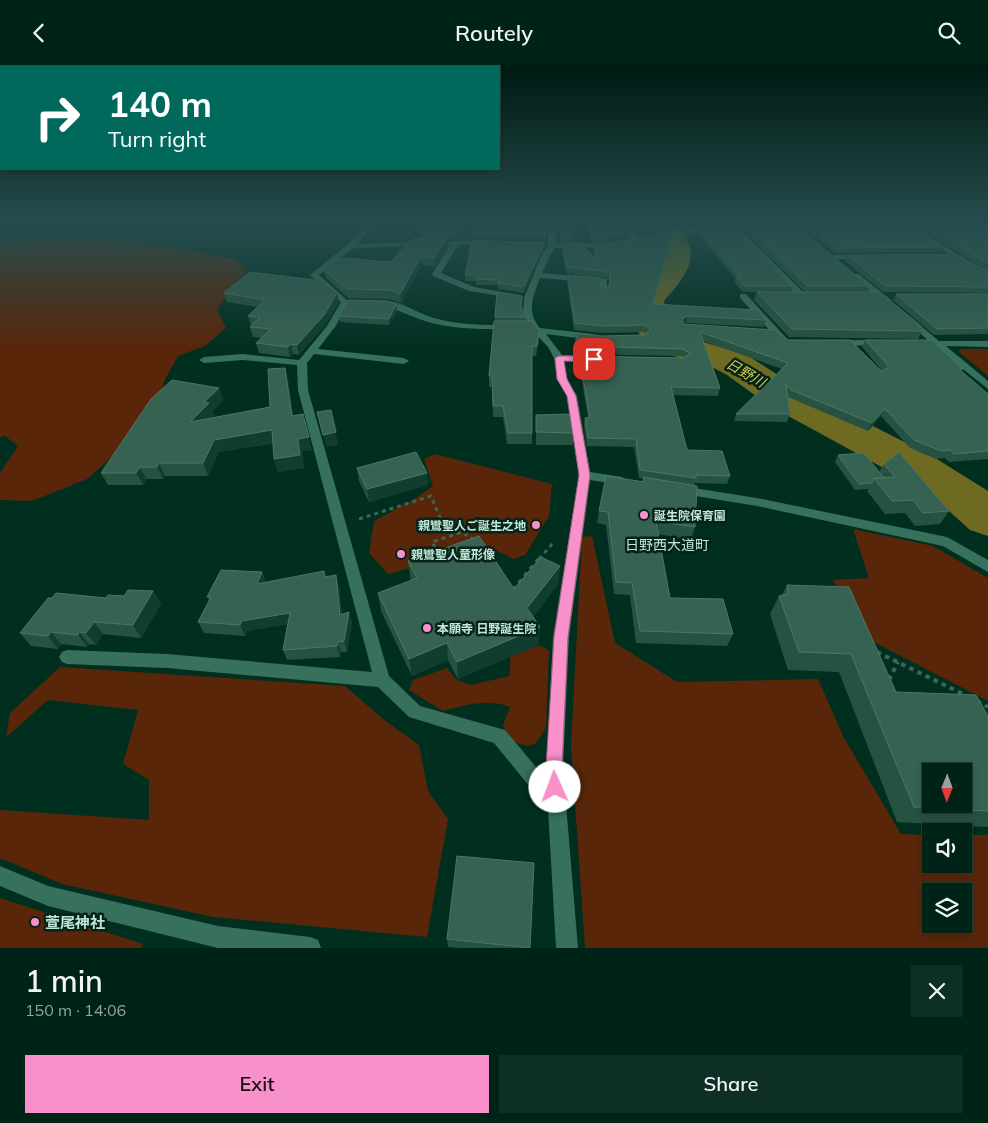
<!DOCTYPE html>
<html lang="en">
<head>
<meta charset="utf-8">
<style>
	:root { --surface:#002318; --page:#0e2f25; --text:#f1f3f6; --muted:#95a4a2; --line:#224037; --accent:#f890ca }
	body { margin:0; font-family:Mulish,"Noto Sans JP",sans-serif; background:var(--page); color:var(--text); height:100vh; display:flex; flex-direction:column; font-size:19px; white-space:nowrap }
	* { box-sizing:border-box; margin:0 }
	p { font-size:16px; color:var(--muted) }
	.icon { flex:none; width:28px; height:28px; fill:none; stroke:currentColor; stroke-width:2; stroke-linecap:round; stroke-linejoin:round }
	.map { position:relative; height:883px; overflow:hidden }
	.details { display:flex; flex-direction:column; background:var(--surface); flex:1 }
	.details>* { flex:none }
	.guide { position:absolute; left:0px; top:0px; width:500px; height:105px; box-shadow:0 2px 8px #0003,0 0 0 1px var(--line); background:#00695c; color:#fff; overflow:hidden }
	.needle { width:32px; rotate:181deg }
	.controls { position:absolute; left:922px; top:698px; display:grid; gap:10px }
	.controls a { display:grid; place-items:center; width:50px; height:50px; border-radius:0px; background:var(--surface); box-shadow:0 2px 8px #0003,0 0 0 1px var(--line); font-size:25px }
	.pin { position:absolute; display:grid; place-items:center; width:42px; height:42px; color:#fff; margin:-21px; border-radius:10px; box-shadow:0 2px 8px #0006 }
	.me { position:absolute; width:55px; margin:-28px; rotate:358deg; stroke-linejoin:round; filter:drop-shadow(0 0 4px #0008) }
	.turn { display:flex; align-items:center; gap:18px; height:105px; padding:0 25px; font-size:22px }
	.turn .icon { width:65px; height:65px; stroke-width:2.5 }
	.turn b { display:block; font-size:35px; line-height:42px }
	.round { display:grid; place-items:center; flex:none; width:52px; height:52px; border-radius:0px; background:var(--page) }
	.headline { display:flex; align-items:center; justify-content:space-between; height:85px; padding:0 25px }
	h1 { font-size:30px; font-weight:600; line-height:38px }
	.cta { display:flex; gap:10px; margin-top:auto; padding:10px 25px }
	.cta a { flex:1; height:58px; border-radius:0px; background:var(--accent); color:#111; font-size:20px; font-weight:600; line-height:58px; text-align:center }
	.cta a+a { background:var(--page); color:var(--text) }
	header { display:flex; justify-content:space-between; align-items:center; height:65px; padding:0 25px; background:var(--surface); font-size:22px; font-weight:600 }
	.map>svg:first-child { display:block }
	.green { fill:#59260a; fill-rule:evenodd }
	.lines { fill:none; stroke-linecap:round; stroke-linejoin:round }
	.river { fill:#6e6a22; fill-rule:evenodd }
	.path-far1 { stroke:#3a6757; stroke-width:3; stroke-dasharray:4 4; stroke-linecap:butt }
	.path { stroke:#3a6757; stroke-width:4; stroke-dasharray:4.5 4.5; stroke-linecap:butt }
	.service { fill:#38715b; fill-rule:evenodd }
	.minor { fill:#38715b; fill-rule:evenodd }
	.wall { fill:#265241 }
	.shaded-wall { fill:#103d2d }
	.building { fill:#366251; stroke:#4c7766; fill-rule:evenodd }
	.route { fill:#f890ca; stroke:#a15e83 }
	.poi-dot { fill:#f890ca; stroke:#072218; stroke-width:2 }
	.labels { text-anchor:middle; dominant-baseline:central; stroke-width:5; stroke-linejoin:round; paint-order:stroke }
	.poi-label { font-size:12px; font-weight:bold; fill:#c0e8d6; stroke:#072218; text-anchor:start }
	.water-label { font-size:14px; font-style:italic; fill:#d5ce4c; stroke:#072218 }
	.neighbourhood-label { font-size:14px; fill:#c0e8d6; stroke:#072218 }
	.near-poi-label { font-size:15px; font-weight:bold; fill:#c0e8d6; stroke:#072218; text-anchor:start }
</style>
</head>
<body>
<header><svg class="icon" aria-label="back" viewBox="0 0 24 24"><path d="M15 5l-7 7 7 7"/></svg>Routely<svg class="icon" aria-label="search" viewBox="0 0 24 24"><circle cx="10" cy="10" r="6"/><path d="M15 15l6 6"/></svg></header>
<div class="map">
<svg width="988" height="883" viewBox="0 0 988 883">
	<rect width="100%" height="100%" fill="#002f20"/>
	<g class="green">
		<path d="M59 172 115 175 184 184 234 194 247 204 217 244 226 263 205 281 178 291 164 316 156 347 151 357 87 414 32 436 0 435V408L18 381 5 371 0 372V177Z"/>
		<path d="M960 284H988V311L959 287Z"/>
		<path d="M435 389 552 419 549 451 525 490 513 494 488 481 388 509 369 488 374 456 416 433 433 421 424 394Z"/>
		<path d="M853 464 933 481 988 513V636L872 576 843 537 833 515 869 513Z"/>
		<path d="M592 471 615 578 677 617 818 614 844 673 901 769 931 770V799H964V770H988V883H585L571 680 582 472ZM931 826H964V859H931Z"/>
		<path d="M540 580 549 586 546 663 536 678 528 681 509 676 503 660 510 642C488 633 465 640 443 646L409 625 413 615 447 603 457 615 470 620 510 611V592Z"/>
		<path d="M60 602 345 621 383 654 419 680 428 726 448 754 427 872 213 852 62 819 0 793V745L149 755V715L123 699 138 645 48 635 6 672 10 648Z"/>
		<path d="M0 833 143 879 141 883H0Z"/>
	</g>
	<g class="lines">
		<path class="river" d="M650 159H676C680 166 686 172 689 179 697 200 677 221 664 236L668 260 693 274 747 290 798 323 932 391 988 426V471L970 465 948 445 900 412 770 341 727 310 712 302 667 289 648 280 634 262 631 247 632 234 655 206 661 194V179Z"/>
		<g class="path-far1">
			<path d="M359 454 431 431 448 472"/>
			<path d="M439 489 432 477 462 467 475 476"/>
			<path d="M539 494 553 478"/>
		</g>
		<g class="path">
			<path d="M513 525 540 493"/>
			<path d="M877 587 965 630"/>
			<path d="M889 615 898 597"/>
			<path d="M977 636 988 642"/>
		</g>
		<path class="service" d="M379 236C399 233 419 250 438 254 460 260 484 260 507 260L511 262C505 266 496 264 489 264 465 264 442 262 419 254 406 249 394 243 379 240Z"/>
		<g class="minor">
			<path d="M367 159H374L357 179 490 175 491 177 487 179 458 180 441 208 474 222 513 229 517 231 513 233 469 226 433 211 432 209 450 180 353 183 319 210 349 237 335 262 318 284 404 293 409 296 404 299 314 289 307 298 308 325 389 611 420 641 505 665 546 714 553 572 579 410 567 331 557 314 554 293 548 282 531 264 523 249 524 233 542 189 548 181V169L544 159H550L556 169V179L609 178 613 180 609 182 554 183 542 208 607 214V227L600 229V218L540 213C533 231 526 247 540 263L593 269 598 272 593 275 546 269 562 290 594 291 599 294 594 297 564 296 567 314 577 331 590 407 622 412 628 416 622 420 590 415 569 572 563 703 578 883H556L548 744 494 678 409 652 378 622 167 603 67 599 62 597 59 592 62 587 67 585 167 589 372 607 298 325 297 300 243 295 204 298 199 295 204 292 243 289 299 295 327 261 341 237 310 210 348 179Z"/>
			<path d="M617 159H624L642 174V178H636Z"/>
			<path d="M778 159H823L820 161 741 165 805 229V233H799L733 165 695 167 656 175 652 173 695 163Z"/>
			<path d="M903 159H911L988 209V214Z"/>
			<path d="M829 190H863L867 192 863 194H829Z"/>
			<path d="M853 209H859L892 236V240H886L853 213Z"/>
			<path d="M740 229H746L788 275V279H782L740 233Z"/>
			<path d="M907 254H913L939 276H988V282L946 281 988 316V324L934 281 917 280V276L928 275 907 258Z"/>
			<path d="M837 275H880L885 278 880 281 834 280V276Z"/>
			<path d="M681 421 757 433 947 472 988 495V507L943 481 757 441 677 428 675 425 677 422Z"/>
			<path d="M0 801 48 821 218 861 310 872 318 875 321 883H218L48 841 0 821Z"/>
		</g>
	</g>
	<g class="wall">
		<path d="M463 159 454 173H447L448 181 434 202 422 200 401 238 390 234 348 233 326 213 324 205 390 197 420 174V169Z"/>
		<path d="M552 159H559L557 168Z"/>
		<path d="M559 159H562L574 172 573 177H561Z"/>
		<path d="M588 159H620L629 173 608 177H592Z"/>
		<path d="M627 159H676L674 165 641 171Z"/>
		<path d="M690 159H770L692 162Z"/>
		<path d="M807 159H910L944 182 941 187 835 188 806 164Z"/>
		<path d="M914 159H977L988 165V207Z"/>
		<path d="M979 159H988V164Z"/>
		<path d="M747 161 869 221 867 227H805L745 167Z"/>
		<path d="M699 164 792 221 791 227H743L734 217 735 213 698 169Z"/>
		<path d="M673 167 653 239 766 255 764 262 686 258 684 259 788 275 881 306H882L862 282 865 275 963 304 961 306 988 329V394L949 397 945 393 936 394 910 383 881 351 868 366 788 332 790 349 787 357 734 356 736 349 782 304 703 276 720 323 718 331 673 330 687 385 730 411 727 419 695 418 694 420 695 462 691 475 658 469 670 533 733 569 727 581 636 578 630 530 614 529 606 460 597 458 599 446 642 417 643 413H639L634 382 587 381 584 360 585 353H588L579 298V291L683 293H684L681 291 577 289 575 275 576 268 602 271 644 270 645 269 643 267 601 268 574 265 567 217 568 210 599 222 601 224 609 221V214L566 208 562 185 563 178 595 193 593 185 594 178H609Z"/>
		<path d="M473 168 546 169V174L473 173Z"/>
		<path d="M545 177V182L524 228 498 224V220H476V216H465V210Z"/>
		<path d="M847 190 988 207V228L883 227 845 196Z"/>
		<path d="M757 227 922 262 921 265 922 266 918 274 789 272 754 235Z"/>
		<path d="M224 228 339 237 325 260 299 290 293 289 290 292 259 288 256 278 262 273 253 272 250 262 252 260H251L248 251 257 242 227 237Z"/>
		<path d="M896 229H988V269L934 270 893 235Z"/>
		<path d="M522 243 526 252V256L539 265V275L536 291H532V379H507L503 352H493L492 322H489V311L495 252Z"/>
		<path d="M397 246 389 260 340 257 339 251Z"/>
		<path d="M288 315 293 350 312 385 302 386 304 403 278 407 274 394 273 378 219 387 208 411H165L163 414H146L143 420H108L101 408 219 323 223 335 212 346 214 350 211 353 270 342Z"/>
		<path d="M536 350 574 368 573 380H536Z"/>
		<path d="M838 390 879 407 884 399 949 446 940 459 915 461 905 448 885 449 867 426 869 424 855 425 835 397Z"/>
		<path d="M357 403 427 408 428 420 369 437 359 416Z"/>
		<path d="M408 496 514 524 560 501 558 519 533 552 540 562 538 580 458 614 448 595 412 611 381 546 378 528 411 516Z"/>
		<path d="M324 506 326 512 336 510 339 520 342 550 352 557 347 587H341L340 592 287 595 283 585 287 559 247 566 245 571 204 568 198 557 209 535 207 532 262 507 266 517Z"/>
		<path d="M787 520 896 627 988 651V762L897 757 839 607 788 605 770 549 779 531 782 530Z"/>
		<path d="M153 526 161 539 141 573 103 569 96 580 89 579 87 582 61 579 58 584 31 581 20 568 52 533H106Z"/>
		<path d="M447 874 530 883H458L448 882Z"/>
	</g>
	<g class="shaded-wall">
		<path d="M459 159H463L454 173V168Z"/>
		<path d="M676 159 674 165 641 171V166Z"/>
		<path d="M673 167 672 173 651 246 653 239Z"/>
		<path d="M630 168 629 173 608 177V172Z"/>
		<path d="M447 173 448 181 434 202V193Z"/>
		<path d="M545 177V182L524 228V222Z"/>
		<path d="M421 192 422 200 401 238 400 229Z"/>
		<path d="M337 228 339 237 325 260 299 290 297 280Z"/>
		<path d="M396 240 397 246 389 260V254Z"/>
		<path d="M688 251 686 258 681 260 683 253Z"/>
		<path d="M539 265V275L536 291 537 281Z"/>
		<path d="M291 279 293 289 290 292 288 282Z"/>
		<path d="M285 303 288 315 295 363 292 351Z"/>
		<path d="M219 323 223 335 212 346 214 350 195 369 190 357 204 337Z"/>
		<path d="M885 344 881 351 868 366 872 358Z"/>
		<path d="M334 357 338 380 326 382 323 370Z"/>
		<path d="M272 365 276 377 219 387 208 411 203 398 214 375Z"/>
		<path d="M309 372 312 385 302 386 304 403 278 407 274 394 298 374Z"/>
		<path d="M159 398 165 411 163 414 157 402Z"/>
		<path d="M140 402 146 414 143 420 136 408Z"/>
		<path d="M427 408 428 420 369 437 367 424Z"/>
		<path d="M560 501 558 519 526 561 527 543Z"/>
		<path d="M262 507 266 518 257 519Z"/>
		<path d="M336 510 339 520 343 561 340 550Z"/>
		<path d="M153 526 161 539 141 573 133 560Z"/>
		<path d="M349 547 352 557 347 587 344 576Z"/>
		<path d="M290 548 293 558 247 566 245 571 240 560 242 556Z"/>
		<path d="M94 557 103 569 96 580 86 568Z"/>
		<path d="M540 562 538 580 458 614 457 597Z"/>
		<path d="M51 567 61 579 58 584 48 571Z"/>
		<path d="M79 567 89 579 87 582 78 570Z"/>
		<path d="M338 577 341 587 340 592 337 581Z"/>
		<path d="M447 578 448 595 412 611 409 594Z"/>
	</g>
	<g class="building">
		<path d="M429 159H459L454 168 420 169Z"/>
		<path d="M475 159H544L546 169 473 168Z"/>
		<path d="M560 159H562L574 172H562Z"/>
		<path d="M590 159H620L630 168 608 172H592Z"/>
		<path d="M633 159H675V160L641 166Z"/>
		<path d="M794 159 869 221H807L747 161Z"/>
		<path d="M808 159H910L944 182 837 183Z"/>
		<path d="M925 159H977L988 165V199Z"/>
		<path d="M734 162 792 221H745L736 211H740L699 164Z"/>
		<path d="M673 167 653 239 757 245 766 255 688 251 683 253V259L775 265 788 275H850L881 306 888 303V300L865 275H932L963 304H959L988 329V386L954 389 950 385 941 386 914 375 885 344 872 358 791 325 786 319 790 349H736L788 298 700 267 720 323 671 322 687 385 722 386 730 411 696 410V413L640 405 636 374 588 373 585 353 590 352 579 291 683 293 690 288 683 284 578 281 576 268 602 271 644 270 651 264 644 260 602 261 575 258 568 210 599 213V222L601 224 609 221 610 207 566 202 563 178H581L597 196 594 178H609Z"/>
		<path d="M447 173 434 193 421 192 400 229 389 225 346 224 324 205 332 196 345 193 390 197 412 174Z"/>
		<path d="M472 176 545 177 524 222 498 218 499 215 476 214 477 211 465 210Z"/>
		<path d="M956 189 988 207V222L885 221 847 190Z"/>
		<path d="M250 207 315 215 318 212 337 228 324 250 297 280 291 279 288 282 256 278 271 264 250 262 260 252 248 251 265 235 224 228Z"/>
		<path d="M497 227 522 231 521 243 526 252H495Z"/>
		<path d="M757 227H880L922 262H918L922 266 792 264Z"/>
		<path d="M896 229H988V263L937 264Z"/>
		<path d="M348 235 388 236 396 240 389 254 339 251Z"/>
		<path d="M494 256H531L539 265 537 281H532V368H508L503 341H493L492 311H489Z"/>
		<path d="M285 303 292 351 303 349 309 372 298 374 300 390 274 394 272 365 214 375 203 398H159L157 402H140L136 408H101L151 334 172 315 219 323 204 337 209 338 190 357 270 342 268 304Z"/>
		<path d="M331 345 336 367 323 370 317 347Z"/>
		<path d="M571 349 574 368 536 367V350Z"/>
		<path d="M416 387 427 408 367 424 357 403Z"/>
		<path d="M899 387 949 446 923 448 913 435 892 436 874 413 895 412 884 399Z"/>
		<path d="M864 388 884 413H874L872 418 859 419 838 390Z"/>
		<path d="M606 411 644 417 643 412 697 421 695 462 656 456 670 533 723 534 733 569 640 566 632 518 616 517 608 447 599 446Z"/>
		<path d="M479 471 514 524 541 492 560 501 527 543 540 562 457 597 447 578 409 594 378 528 417 513 408 496Z"/>
		<path d="M221 505 262 507 257 519 324 506 325 512 336 510 340 550 349 547 344 576 338 577 337 581 283 585 290 548 242 556 240 560 198 557 211 532H207Z"/>
		<path d="M787 520 849 522 896 627 976 630 988 651V746L914 742 851 589 799 587 779 531 788 529ZM931 706H964V739H931Z"/>
		<path d="M128 525 153 526 133 560 94 557 86 568 79 567 78 570 51 567 48 571 20 568 48 533H52L56 528 106 533 108 530 124 531Z"/>
		<path d="M457 791 534 798 530 883 447 874Z"/>
	</g>
	<linearGradient id="sky" x2="0" y2="1"><stop stop-color="#001a12"/><stop offset="0.56" stop-color="#264d4e"/><stop offset="1" stop-color="#264d4e" stop-opacity="0"/></linearGradient>
	<rect width="988" height="283" fill="url(#sky)"/>
	<path class="route" d="M559 291H594L598 294 594 297 564 296 567 314 576 331 590 410 568 572 562 703 563 722 561 727 555 730 549 727 546 703 554 572 579 410 567 331 557 314 555 293Z"/>
	<g class="poi-dot">
		<circle cx="644" cy="450" r="5"/>
		<circle cx="536" cy="460" r="5"/>
		<circle cx="401" cy="489" r="5"/>
		<circle cx="427" cy="563" r="5"/>
		<circle cx="35" cy="857" r="5"/>
	</g>
	<g class="labels">
		<g class="poi-label">
			<text x="654" y="450">誕生院保育園</text>
			<text x="526" y="460" text-anchor="end">親鸞聖人ご誕生之地</text>
			<text x="411" y="489">親鸞聖人童形像</text>
			<text x="437" y="563">本願寺 日野誕生院</text>
		</g>
		<g class="water-label">
			<text transform="translate(746 308) rotate(30)">日野川</text>
		</g>
		<g class="neighbourhood-label">
			<text x="667" y="480">日野西大道町</text>
		</g>
		<g class="near-poi-label">
			<text x="45" y="857">萱尾神社</text>
		</g>
	</g>
</svg>
<div class="controls">
<a><svg class="needle" viewBox="-14 -14 28 28"><path d="M0-13l5 13h-10z" fill="#e53935"/><path d="M0 13l5-13h-10z" fill="#95a4a2"/></svg></a>
<a><svg class="icon" aria-label="sound" viewBox="0 0 24 24"><path d="M4 9h4l5-4v14l-5-4H4zM17 9q2 3 0 6"/></svg></a>
<a><svg class="icon" aria-label="layers" viewBox="0 0 24 24"><path d="M12 4l9 5-9 5-9-5zM3 14l9 5 9-5"/></svg></a>
</div>
<div class="pin" style="left:594px;top:294px;background:#d93025"><svg class="icon" aria-label="arrive" viewBox="0 0 24 24"><path d="M6 21V4h12l-3 4 3 4H6"/></svg></div>
<svg class="me" style="left:555px;top:722px" viewBox="-20 -20 40 40"><circle r="19" fill="#fff"/><path d="M0-13L10 11 0 6-10 11z" fill="#f890ca"/></svg>
<div class="guide">
<div class="turn"><svg class="icon" aria-label="right" viewBox="0 0 24 24"><path d="M7 20v-9h11M14 6l5 5-5 5"/></svg><div><b>140 m</b>Turn right</div></div>
</div>
</div>
<section class="details">
<div class="headline"><div><h1>1 min</h1><p>150 m · 14:06</p></div><a class="round"><svg class="icon" aria-label="close" viewBox="0 0 24 24"><path d="M6 6l12 12M18 6L6 18"/></svg></a></div>
<div class="cta"><a>Exit</a><a>Share</a></div>
</section>
</body>
</html>
